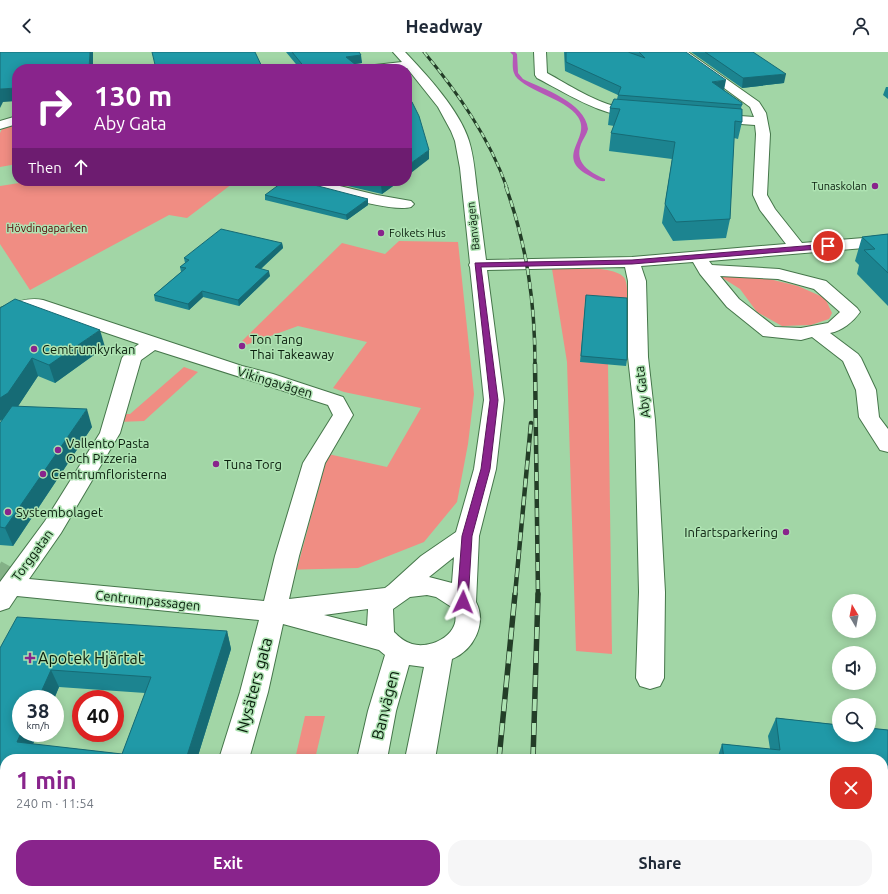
<!DOCTYPE html>
<html lang="en">
<head>
<meta charset="utf-8">
<style>
	:root { --surface:#fff; --page:#f6f6f7; --text:#1f2937; --muted:#747a83; --accent:#89248c }
	body { margin:0; font-family:Ubuntu,sans-serif; background:var(--page); color:var(--text); height:100vh; display:flex; flex-direction:column; font-size:15px; white-space:nowrap }
	* { box-sizing:border-box; margin:0 }
	p { font-size:13px; color:var(--muted) }
	.icon { flex:none; width:22px; height:22px; fill:none; stroke:currentColor; stroke-width:2; stroke-linecap:round; stroke-linejoin:round }
	.map { position:relative; flex:1; overflow:hidden }
	.side { position:absolute; left:0px; top:702px; width:888px; height:140px; display:flex; flex-direction:column; background:var(--surface); border-radius:16px 16px 0 0; box-shadow:0 2px 10px #0003 }
	.side>* { flex:none }
	.guide { position:absolute; left:12px; top:12px; width:400px; height:122px; border-radius:16px; box-shadow:0 2px 10px #0003; background:#89248c; color:#fff; overflow:hidden }
	.needle { width:26px; rotate:350deg }
	.tools { position:absolute; left:832px; top:542px; display:grid; gap:8px }
	.tools a { display:grid; place-items:center; width:44px; height:44px; border-radius:50%; background:var(--surface); box-shadow:0 2px 10px #0003; font-size:20px }
	.speed { position:absolute; left:12px; top:638px; display:flex; gap:8px; font-size:20px; font-weight:700; text-align:center }
	.speed>* { display:grid; place-content:center; width:52px; height:52px; border-radius:50%; background:var(--surface); box-shadow:0 2px 10px #0003; line-height:1 }
	.speed small { font-size:10px; font-weight:400 }
	.speed .limit { border:6px solid #d22; background:#fff; color:#111 }
	.pin { position:absolute; display:grid; place-items:center; width:34px; height:34px; color:#fff; margin:-17px; border:2px solid #fff; border-radius:50%; box-shadow:0 1px 4px #0007 }
	.me { position:absolute; width:44px; margin:-22px; rotate:2deg; stroke-linejoin:round; filter:drop-shadow(0 0 3px #0008) }
	.turn { display:flex; align-items:center; gap:14px; height:84px; padding:0 16px; font-size:18px }
	.turn .icon { width:52px; height:52px; stroke-width:2.5 }
	.turn b { display:block; font-size:28px; line-height:34px }
	.then { display:flex; align-items:center; height:38px; padding:0 16px; background:#0003; gap:8px; font-size:15px }
	.round { display:grid; place-items:center; flex:none; width:42px; height:42px; border-radius:16px; background:var(--page) }
	.head { display:flex; align-items:center; justify-content:space-between; height:68px; padding:0 16px }
	h1 { font-size:24px; font-weight:700; line-height:30px; color:var(--accent) }
	.action { display:flex; gap:8px; margin-top:auto; padding:8px 16px }
	.action a { flex:1; height:46px; border-radius:16px; background:var(--accent); color:#fff; font-size:16px; font-weight:700; line-height:46px; text-align:center }
	.action a+a { background:var(--page); color:var(--text) }
	header { display:flex; justify-content:space-between; align-items:center; height:52px; padding:0 16px; background:var(--surface); font-size:18px; font-weight:700 }
	.map>svg:first-child { display:block }
	.green { fill:#f08d83 }
	.lines { fill:none; stroke-linecap:round; stroke-linejoin:round }
	.stream { fill:#b558b7; fill-rule:evenodd }
	.minor-tunnel { stroke:#84b187; stroke-width:22; stroke-dasharray:22 11; stroke-linecap:butt }
	.minor-casing { stroke:#45764a; stroke-width:2 }
	.minor { fill:#fff; fill-rule:evenodd }
	.rail-far3-casing { stroke:#233d27; stroke-width:3 }
	.rail-far2-casing { stroke:#233d27; stroke-width:3.5 }
	.rail-far1-casing { stroke:#233d27; stroke-width:4.5 }
	.rail-casing { stroke:#233d27; stroke-width:5.5 }
	.rail-far3 { stroke:#aee3b2; stroke-width:2; stroke-dasharray:5.5; stroke-linecap:butt }
	.rail-far2 { stroke:#aee3b2; stroke-width:2.5; stroke-dasharray:7; stroke-linecap:butt }
	.rail-far1 { stroke:#aee3b2; stroke-width:3; stroke-dasharray:9; stroke-linecap:butt }
	.rail { stroke:#aee3b2; stroke-width:4; stroke-dasharray:12; stroke-linecap:butt }
	.wall { fill:#1c8490; fill-rule:evenodd }
	.shaded-wall { fill:#166b75 }
	.building { fill:#2099a7; stroke:#166b75; fill-rule:evenodd }
	.route { fill:#89248c; stroke:#59175b }
	.poi-dot { fill:#89248c; stroke:#aee3b2; stroke-width:1.5 }
	.labels { text-anchor:middle; dominant-baseline:central; stroke-width:3; stroke-linejoin:round; paint-order:stroke }
	.far-poi-label { font-size:11px; fill:#0a1e0d; stroke:#aee3b2; text-anchor:end }
	.far-street-label { font-size:11px; fill:#0a1e0d; stroke:#aee3b2 }
	.far-park-label { font-size:11px; fill:#580004; stroke:#aee3b2 }
	.poi-label { font-size:13px; fill:#0a1e0d; stroke:#aee3b2; text-anchor:start }
	.street-label { font-size:13px; fill:#0a1e0d; stroke:#aee3b2 }
	.near-poi-label { font-size:16px; fill:#0a1e0d; stroke:#aee3b2; text-anchor:start }
	.near-street-label { font-size:16px; fill:#0a1e0d; stroke:#aee3b2 }
</style>
</head>
<body>
<header><svg class="icon" aria-label="back" viewBox="0 0 24 24"><path d="M15 5l-7 7 7 7"/></svg>Headway<svg class="icon" aria-label="person" viewBox="0 0 24 24"><circle cx="12" cy="8" r="4"/><path d="M4 21q1-7 8-7t8 7"/></svg></header>
<div class="map">
<svg width="888" height="842" viewBox="0 0 888 842">
	<rect width="100%" height="100%" fill="#a2d6a6"/>
	<g class="green">
		<path d="M17 72V112L0 115V81L2 77Z"/>
		<path d="M32 129H236L187 166 169 163 30 238 0 192V134Z"/>
		<path d="M399 189 458 190 474 342 468 392 457 450 424 490 358 516 283 518 297 517 328 402 387 415 421 356 344 340 333 336 367 290 298 274 246 293 242 289 342 191 385 202Z"/>
		<path d="M552 217C567 216 618 213 625 227 628 234 627 245 627 252L585 249 580 310 608 312 612 602 576 599 567 310Z"/>
		<path d="M718 223 761 225 798 234 825 246 832 261 829 267 811 273 782 274 757 260 740 237Z"/>
		<path d="M184 315 198 320 144 369 118 370 122 362H130Z"/>
		<path d="M305 664H325L315 707H295Z"/>
		<path d="M883 824 888 825V842H680V837H883Z"/>
	</g>
	<g class="lines">
		<path class="stream" d="M510 0H515L517 2 518 21 523 27C543 37 585 50 588 77 587 82 583 87 581 92 574 111 589 120 605 127V129C599 130 593 126 588 123 554 104 592 86 578 65 566 46 519 37 514 21 512 16 513 8 513 3Z"/>
		<path class="minor-tunnel" d="M0 534 12 513"/>
		<defs>
			<g id="minor">
				<path d="M393 0H405C427 23 460 59 469 89 474 105 475 122 477 138 480 161 483 184 486 208L632 205 786 192 760 158 753 143 756 82 755 73 713 70 708 69 706 66 708 63 713 62 754 65 750 55 675 0H688L759 50 766 61 770 82 767 143 775 157 802 191 888 184V194L709 209 712 213 779 217 826 229 857 256 860 260C853 270 842 279 830 281L858 302 861 306 876 338 879 365 888 377V400L880 398 859 365 856 338 843 309 812 285 801 288 763 284 727 255 700 222 693 210 641 214 646 229 648 305 655 368 658 413 665 540 664 626 660 634 650 637 640 634 636 626 639 540 636 413 635 368 628 305V229L625 215 487 218 504 348 496 417 479 484 476 550C487 571 474 598 452 607L435 707H405L424 615 409 613 396 659 387 707H357L368 659 385 603 379 598 283 572 268 640 249 707H219L240 640 259 568 17 544 9 556 0 559V530L45 469 100 381 122 306 125 302 139 292 36 257 23 259 0 267V256C14 250 29 245 43 248L242 314 273 322 343 345 353 363 325 411 299 504 289 547 385 536 389 533 421 504 456 480 474 417 484 348 470 215 469 213 470 211 460 116 455 89 451 79 438 55 407 16 369 17 371 15 375 13 402 10ZM720 224 778 227 814 237 840 260 828 271 801 276 775 275 739 247ZM155 298 328 353 333 363 303 411 275 504 264 549 29 527 61 481 120 381 141 308ZM454 505 452 531 429 525ZM427 543 436 545 453 556C465 580 432 598 412 592 405 590 399 585 394 580L393 557 410 545ZM368 557 367 574 324 563Z"/>
				<path d="M534 0H546L547 21C567 32 598 52 620 55 628 57 636 55 645 57L646 60 645 63C611 71 566 41 537 26L535 23Z"/>
				<path d="M17 64V72L0 77V69Z"/>
				<path d="M294 129H319L377 143 411 149 414 152 411 155C390 161 320 138 296 132Z"/>
				<path d="M181 837H213L212 842H180Z"/>
				<path d="M329 837H361L360 842H328Z"/>
				<path d="M382 837H414L413 842H381Z"/>
			</g>
		</defs>
		<use href="#minor" class="minor-casing"/>
		<use href="#minor" class="minor"/>
		<defs>
			<path id="rail-far3" d="M424 0C458 41 489 85 507 136"/>
			<path id="rail-far2" d="M506 135C527 194 535 250 535 313"/>
			<g id="rail-far1">
				<path d="M535 312 538 543"/>
				<path d="M515 543 531 371"/>
			</g>
			<g id="rail">
				<path d="M499 707 515 542"/>
				<path d="M533 707 538 542"/>
				<path d="M485 837V842"/>
				<path d="M525 842 526 837"/>
			</g>
		</defs>
		<use href="#rail-far3" class="rail-far3-casing"/>
		<use href="#rail-far2" class="rail-far2-casing"/>
		<use href="#rail-far1" class="rail-far1-casing"/>
		<use href="#rail" class="rail-casing"/>
		<use href="#rail-far3" class="rail-far3"/>
		<use href="#rail-far2" class="rail-far2"/>
		<use href="#rail-far1" class="rail-far1"/>
		<use href="#rail" class="rail"/>
	</g>
	<g class="wall">
		<path d="M286 0H359L362 11 355 12 361 17H300Z"/>
		<path d="M564 0H628L630 1 629 0H686L724 38 742 53 741 56 742 70 738 87 734 86 730 167 726 186 673 189 662 171 672 107 609 99 611 81 614 74 608 73 610 56 617 47 618 43 565 19Z"/>
		<path d="M691 0H753L784 31 742 36Z"/>
		<path d="M886 35H888V47L883 43Z"/>
		<path d="M326 129H400L382 142Z"/>
		<path d="M265 143 368 153 347 168 265 148Z"/>
		<path d="M888 182V254L857 222 859 213 855 209 862 185Z"/>
		<path d="M282 191 283 196 261 217 270 224 239 254 203 245 189 258 155 249 154 243 181 220 180 215 185 211 184 206Z"/>
		<path d="M586 243 627 308 626 314 580 310Z"/>
		<path d="M0 256 105 295 55 331 38 324 18 354 92 375 13 494 0 493V371L2 368Z"/>
		<path d="M227 579 231 597 197 707H5L0 842V596ZM59 635 145 641 122 702 33 692 38 681H21V647H54Z"/>
		<path d="M776 666 888 678V825L883 824V707H717L722 692 770 697 768 684Z"/>
	</g>
	<g class="shaded-wall">
		<path d="M90 0H93V17H89Z"/>
		<path d="M361 3 362 11 347 13 346 5Z"/>
		<path d="M224 14V17H191Z"/>
		<path d="M786 22 784 31 742 36 743 26Z"/>
		<path d="M726 28 724 38 712 30Z"/>
		<path d="M17 36V49L3 50 0 56V37Z"/>
		<path d="M429 98V107L407 124V114Z"/>
		<path d="M386 129H400L382 142 381 133Z"/>
		<path d="M368 147V153L347 168 346 163Z"/>
		<path d="M282 191 283 196 256 221 255 215Z"/>
		<path d="M269 219 270 224 239 254 238 248Z"/>
		<path d="M202 239 203 245 189 258 188 252Z"/>
		<path d="M100 278 105 295 55 331 49 313Z"/>
		<path d="M32 306 38 324 15 359 0 369V346Z"/>
		<path d="M87 357 92 375 13 494 5 476Z"/>
		<path d="M227 579 231 597 197 707H186Z"/>
		<path d="M51 618 59 635 54 647H38Z"/>
		<path d="M21 681H38L26 707 17 690Z"/>
		<path d="M158 837H169L168 842H156Z"/>
	</g>
	<g class="building">
		<path d="M0 0H90L89 17H17V36L0 37Z"/>
		<path d="M152 0H255L263 17H225L224 14 191 17H156Z"/>
		<path d="M292 0H359L361 3 346 5 361 17H306Z"/>
		<path d="M566 0H628L645 6 639 0H686L726 28 712 30 742 51V53L618 43 621 35 566 10Z"/>
		<path d="M705 0H753L786 22 743 26Z"/>
		<path d="M407 44 412 50 419 64 429 98 407 114Z"/>
		<path d="M614 47 742 57V70L735 69 730 167 676 170 665 152 675 90 611 81 620 57 610 56Z"/>
		<path d="M284 129H299L368 147 346 163 265 143Z"/>
		<path d="M366 129H386L381 133Z"/>
		<path d="M221 177 282 191 255 215 269 219 238 248 202 239 188 252 154 243 186 216 180 215 189 208 184 206Z"/>
		<path d="M888 182V221L864 198 875 197 862 185Z"/>
		<path d="M586 243 627 246V308L581 304Z"/>
		<path d="M15 247 100 278 49 313 32 306 8 341 0 346V256Z"/>
		<path d="M12 354 87 357 5 476 0 475V371Z"/>
		<path d="M17 565 227 579 186 707H5V837H158L156 842H0V596ZM51 618 151 625 122 702 17 690 21 681V647H38Z"/>
		<path d="M776 666 839 673V683H869V676L888 678V807L883 806V707H724L722 692 780 698Z"/>
	</g>
	<path class="route" d="M828 192 831 193V196L632 212 481 215 498 348 490 417 472 484 468 550 466 553H459L457 550 462 484 481 417 490 348 475 211 632 208Z"/>
	<g class="poi-dot">
		<circle cx="875" cy="134" r="4"/>
		<circle cx="381" cy="181" r="4"/>
		<circle cx="242" cy="294" r="4"/>
		<circle cx="34" cy="297" r="4"/>
		<circle cx="58" cy="398" r="4"/>
		<circle cx="216" cy="412" r="4"/>
		<circle cx="43" cy="422" r="4"/>
		<circle cx="8" cy="460" r="4"/>
		<circle cx="786" cy="480" r="4"/>
		<path d="M28 600h4v4h4v4h-4v4h-4v-4h-4v-4h4z"/>
	</g>
	<g class="labels">
		<g class="far-poi-label">
			<text x="867" y="134">Tunaskolan</text>
			<text x="389" y="181" text-anchor="start">Folkets Hus</text>
		</g>
		<g class="far-street-label">
			<text transform="translate(473 174) rotate(-96)">Banvägen</text>
		</g>
		<g class="far-park-label">
			<text x="47" y="176">Hövdingaparken</text>
		</g>
		<g class="poi-label">
			<text x="250" y="287">Ton Tang<tspan x="250" dy="15">Thai Takeaway</tspan></text>
			<text x="42" y="297">Cemtrumkyrkan</text>
			<text x="66" y="391">Vallento Pasta<tspan x="66" dy="15">Och Pizzeria</tspan></text>
			<text x="224" y="412">Tuna Torg</text>
			<text x="51" y="422">Cemtrumfloristerna</text>
			<text x="16" y="460">Systembolaget</text>
			<text x="778" y="480" text-anchor="end">Infartsparkering</text>
		</g>
		<g class="street-label">
			<text transform="translate(275 330) rotate(17)">Vikingavägen</text>
			<text transform="translate(642 340) rotate(-97)">Aby Gata</text>
			<text transform="translate(32 503) rotate(-54)">Torggatan</text>
			<text transform="translate(148 548) rotate(6)">Centrumpassagen</text>
		</g>
		<g class="near-poi-label">
			<text x="38" y="606">Apotek Hjärtat</text>
		</g>
		<g class="near-street-label">
			<text transform="translate(254 633) rotate(-75)">Nysäters gata</text>
			<text transform="translate(385 653) rotate(-76)">Banvägen</text>
		</g>
	</g>
</svg>
<div class="tools">
<a><svg class="needle" viewBox="-14 -14 28 28"><path d="M0-13l5 13h-10z" fill="#e53935"/><path d="M0 13l5-13h-10z" fill="#747a83"/></svg></a>
<a><svg class="icon" aria-label="sound" viewBox="0 0 24 24"><path d="M4 9h4l5-4v14l-5-4H4zM17 9q2 3 0 6"/></svg></a>
<a><svg class="icon" aria-label="search" viewBox="0 0 24 24"><circle cx="10" cy="10" r="6"/><path d="M15 15l6 6"/></svg></a>
</div>
<div class="speed"><div>38<small>km/h</small></div><div class="limit">40</div></div>
<div class="pin" style="left:828px;top:194px;background:#d93025"><svg class="icon" aria-label="arrive" viewBox="0 0 24 24"><path d="M6 21V4h12l-3 4 3 4H6"/></svg></div>
<svg class="me" style="left:463px;top:550px" viewBox="-20 -20 40 40"><path d="M0-17L14 15 0 8-14 15z" fill="#89248c" stroke="#fff" stroke-width="4"/></svg>
<div class="guide">
<div class="turn"><svg class="icon" aria-label="right" viewBox="0 0 24 24"><path d="M7 20v-9h11M14 6l5 5-5 5"/></svg><div><b>130 m</b>Aby Gata</div></div>
<div class="then">Then<svg class="icon" aria-label="ahead" viewBox="0 0 24 24"><path d="M12 20V5M6 11l6-6 6 6"/></svg></div>
</div>
<section class="side">
<div class="head"><div><h1>1 min</h1><p>240 m · 11:54</p></div><a class="round" style="background:#d93025;color:#fff"><svg class="icon" aria-label="close" viewBox="0 0 24 24"><path d="M6 6l12 12M18 6L6 18"/></svg></a></div>
<div class="action"><a>Exit</a><a>Share</a></div>
</section>
</div>
</body>
</html>
